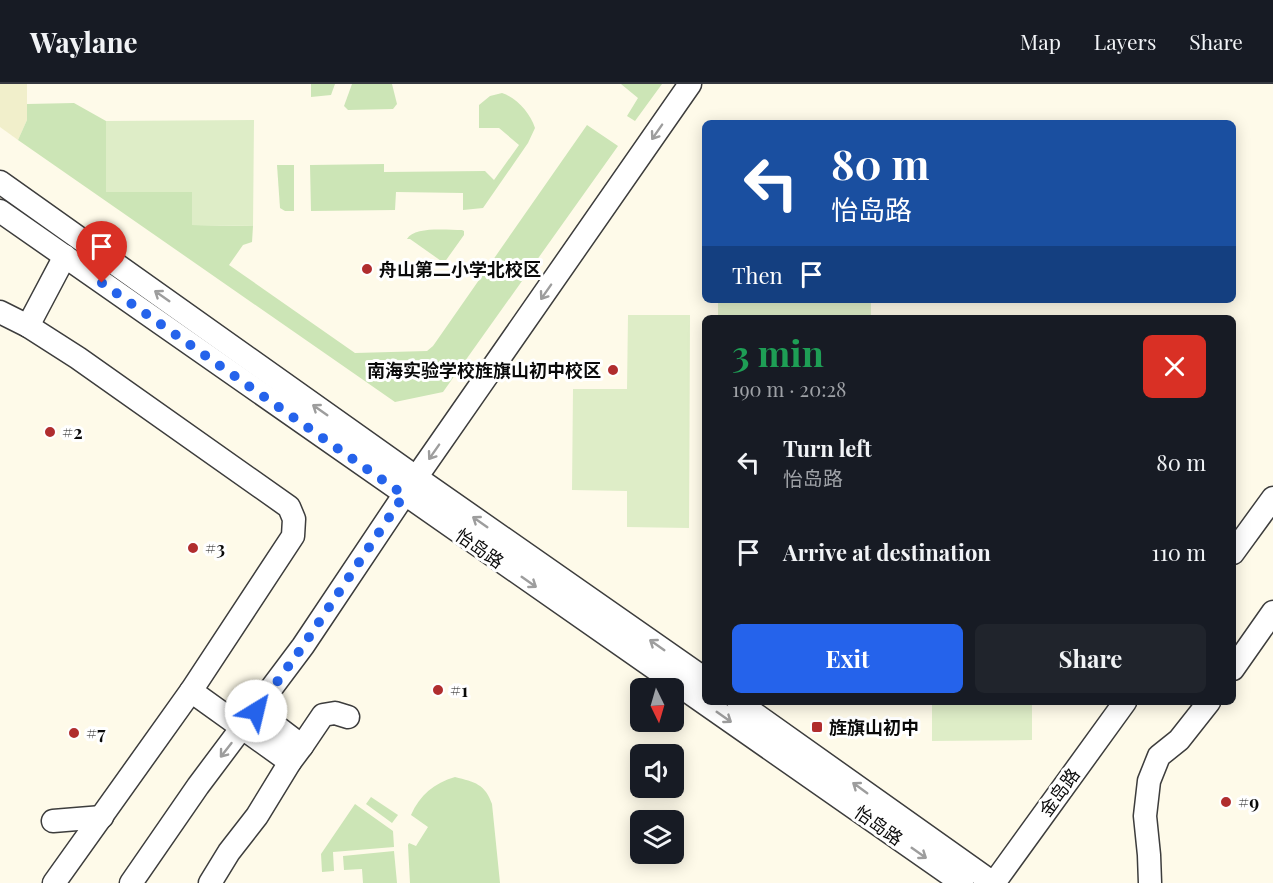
<!DOCTYPE html>
<html lang="en">
<head>
<meta charset="utf-8">
<style>
	:root { --surface:#171b24; --page:#20242c; --text:#f1f3f6; --muted:#9ea1a6; --line:#363941; --accent:#2563eb }
	body { margin:0; font-family:"Playfair Display","Noto Sans SC",serif; background:var(--page); color:var(--text); height:100vh; display:flex; flex-direction:column; font-size:22px; white-space:nowrap }
	* { box-sizing:border-box; margin:0 }
	p { font-size:20px; color:var(--muted) }
	.icon { flex:none; width:33px; height:33px; fill:none; stroke:currentColor; stroke-width:2; stroke-linecap:round; stroke-linejoin:round }
	.map { position:relative; flex:1; overflow:hidden }
	.panel { position:absolute; left:702px; top:231px; width:534px; height:390px; display:flex; flex-direction:column; background:var(--surface); border-radius:9px; box-shadow:0 3px 15px #0003 }
	.panel>* { flex:none }
	.guide { position:absolute; left:702px; top:36px; width:534px; height:183px; border-radius:9px; box-shadow:0 3px 15px #0003; background:#1a4fa0; color:#fff; overflow:hidden }
	.needle { width:39px; rotate:175deg }
	.buttons { position:absolute; left:630px; top:594px; display:grid; gap:12px }
	.buttons a { display:grid; place-items:center; width:54px; height:54px; border-radius:9px; background:var(--surface); box-shadow:0 3px 15px #0003; font-size:30px }
	.pin { position:absolute; display:grid; place-items:center; width:51px; height:51px; color:#fff; margin:-62px -26px; border-radius:50% 50% 50% 0; rotate:-45deg; box-shadow:0 0 6px #0007 }
	.pin .icon { rotate:45deg }
	.me { position:absolute; width:66px; margin:-33px; rotate:36deg; stroke-linejoin:round; filter:drop-shadow(0 0 4px #0008) }
	.turn { display:flex; align-items:center; gap:21px; height:126px; padding:0 30px; font-size:27px }
	.turn .icon { width:78px; height:78px; stroke-width:2.5 }
	.turn b { display:block; font-size:42px; line-height:51px }
	.then { display:flex; align-items:center; height:57px; padding:0 30px; background:#0003; gap:12px; font-size:22px }
	.round { display:grid; place-items:center; flex:none; width:63px; height:63px; border-radius:9px; background:var(--page) }
	.summary { display:flex; align-items:center; justify-content:space-between; height:102px; padding:0 30px }
	h1 { font-size:36px; font-weight:700; line-height:45px; color:#1e9e55 }
	.cta { display:flex; gap:12px; margin-top:auto; padding:12px 30px }
	.cta a { flex:1; height:69px; border-radius:9px; background:var(--accent); color:#fff; font-size:24px; font-weight:700; line-height:69px; text-align:center }
	.cta a+a { background:var(--page); color:var(--text) }
	ul { padding:0; list-style:none }
	li { display:flex; align-items:center; gap:18px; height:90px; padding:0 30px }
	li div { flex:1 }
	li b { display:block; font-size:22px }
	li em { font-style:normal }
	header { display:flex; align-items:center; gap:36px; box-sizing:border-box; height:84px; padding:0 30px; background:var(--surface); border-bottom:2px solid var(--line) }
	header strong { font-size:28px }
	nav { display:flex; gap:33px; margin-inline-start:auto; font-size:21px }
	.map>svg:first-child { display:block }
	.farmland { fill:#f1efcb }
	.green { fill:#cce5b6 }
	.pitch { fill:#deedc7 }
	.lines { fill:none; stroke-linecap:round; stroke-linejoin:round }
	.minor-casing { stroke:#3d3d3d; stroke-width:25 }
	.minor { stroke:#fff; stroke-width:22 }
	.oneway { stroke:#9d9d9d }
	.route { stroke:#2563eb; stroke-width:10; stroke-dasharray:0 18 }
	.poi-dot { fill:#b02d2e; stroke:#fff; stroke-width:2 }
	.labels { text-anchor:middle; dominant-baseline:central; stroke-width:6; stroke-linejoin:round; paint-order:stroke }
	.poi-label { font-size:18px; font-weight:bold; fill:#0a0a0a; stroke:#fff; text-anchor:start }
	.street-label { font-size:18px; fill:#0a0a0a; stroke:#fff }
</style>
</head>
<body>
<header>
<strong>Waylane</strong>
<nav><a>Map</a><a>Layers</a><a>Share</a></nav>
</header>
<div class="map">
<svg width="1273" height="799" viewBox="0 0 1273 799">
	<rect width="100%" height="100%" fill="#fefae9"/>
	<path class="farmland" d="M0 0H27V36L18 56 0 43Z"/>
	<g class="green">
		<path d="M311 0H335L331 11 311 13Z"/>
		<path d="M352 0H392L397 20 393 25 348 26 344 22Z"/>
		<path d="M621 0H662L635 37 627 32 638 14Z"/>
		<path d="M502 9C517 14 530 29 535 44L528 59 483 124 463 126V109L396 108 395 126 311 127 310 81 384 80V88L485 87 494 96 519 61 499 44H479V21L490 12Z"/>
		<path d="M74 19 106 37V108H193L192 141 253 142 252 158 243 161 229 181 355 269 427 267 433 262 587 41 618 62 443 308 395 318 18 56 27 36V20Z"/>
		<path d="M277 81H294V127H285L280 124Z"/>
		<path d="M462 146 464 147V151L444 179 410 155H407C414 142 447 146 462 146Z"/>
		<path d="M455 693C475 698 485 700 492 720L500 799H410L408 761 409 759 416 762 428 743 411 731C420 711 434 699 455 693Z"/>
		<path d="M371 713 398 731 392 739 366 720Z"/>
		<path d="M355 720 393 747 394 763 333 768 334 787 322 788 321 770Z"/>
		<path d="M394 767 397 799H363L362 785 344 786 343 772Z"/>
	</g>
	<g class="pitch">
		<path d="M254 36 253 142 192 141V108H106V37Z"/>
		<rect x="718" y="216" width="153" height="18"/>
		<path d="M628 231H690L689 444 627 443V407L572 406 573 305H627Z"/>
		<path d="M932 618H1032V656L932 657Z"/>
	</g>
	<g class="lines">
		<defs>
			<g id="minor">
				<path d="M0 98 417 394 705 595"/>
				<path d="M0 127 962 799"/>
				<path d="M0 228 28 242 65 172"/>
				<path d="M28 242 78 274 289 423 294 435 293 452 191 607 290 678 302 662 256 627"/>
				<path d="M1233 469 1273 414"/>
				<path d="M1233 585 1273 528"/>
				<path d="M738 618 993 799"/>
				<path d="M302 662 323 631 335 629 348 633"/>
				<path d="M53 737 102 733"/>
				<path d="M54 799 191 607"/>
				<path d="M131 799 198 702 303 562 404 411 690 0"/>
				<path d="M210 799 229 768 257 732 290 678"/>
				<path d="M994 799 1125 618"/>
				<path d="M1150 799 1149 771 1145 732 1149 697 1159 672 1179 656 1209 618"/>
			</g>
		</defs>
		<use href="#minor" class="minor-casing"/>
		<use href="#minor" class="minor"/>
	</g>
	<defs><path id="oneway-shaft" d="M-6 0H5M1.5-3L5.5 0L1.5 3" fill="none" stroke-width="1.6" stroke-linecap="round" stroke-linejoin="round" transform="scale(1.5)"/></defs>
	<g class="oneway">
		<use href="#oneway-shaft" transform="translate(657 48) rotate(125)"/>
		<use href="#oneway-shaft" transform="translate(546 208) rotate(125)"/>
		<use href="#oneway-shaft" transform="translate(162 212) rotate(-145)"/>
		<use href="#oneway-shaft" transform="translate(320 326) rotate(-145)"/>
		<use href="#oneway-shaft" transform="translate(434 368) rotate(125)"/>
		<use href="#oneway-shaft" transform="translate(480 438) rotate(-145)"/>
		<use href="#oneway-shaft" transform="translate(529 498) rotate(35)"/>
		<use href="#oneway-shaft" transform="translate(657 561) rotate(-145)"/>
		<use href="#oneway-shaft" transform="translate(724 633) rotate(35)"/>
		<use href="#oneway-shaft" transform="translate(226 666) rotate(128)"/>
		<use href="#oneway-shaft" transform="translate(860 704) rotate(-144)"/>
		<use href="#oneway-shaft" transform="translate(919 769) rotate(35)"/>
	</g>
	<g class="lines">
		<path class="route" d="M102 199 404 411 303 562 256 627"/>
	</g>
	<g class="poi-dot">
		<circle cx="367" cy="185" r="6"/>
		<circle cx="613" cy="286" r="6"/>
		<circle cx="50" cy="348" r="6"/>
		<circle cx="193" cy="464" r="6"/>
		<circle cx="438" cy="606" r="6"/>
		<rect x="811" y="637" width="12" height="12" rx="3"/>
		<circle cx="74" cy="649" r="6"/>
		<circle cx="1226" cy="718" r="6"/>
	</g>
	<g class="labels">
		<g class="poi-label">
			<text x="379" y="185">舟山第二小学北校区</text>
			<text x="601" y="286" text-anchor="end">南海实验学校旌旗山初中校区</text>
			<text x="62" y="348">#2</text>
			<text x="205" y="464">#3</text>
			<text x="450" y="606">#1</text>
			<text x="829" y="643">旌旗山初中</text>
			<text x="86" y="649">#7</text>
			<text x="1238" y="718">#9</text>
		</g>
		<g class="street-label">
			<text transform="translate(480 464) rotate(35)">怡岛路</text>
			<text transform="translate(1059 708) rotate(-54)">金岛路</text>
			<text transform="translate(879 741) rotate(35)">怡岛路</text>
		</g>
	</g>
</svg>
<div class="buttons">
<a><svg class="needle" viewBox="-14 -14 28 28"><path d="M0-13l5 13h-10z" fill="#e53935"/><path d="M0 13l5-13h-10z" fill="#9ea1a6"/></svg></a>
<a><svg class="icon" aria-label="sound" viewBox="0 0 24 24"><path d="M4 9h4l5-4v14l-5-4H4zM17 9q2 3 0 6"/></svg></a>
<a><svg class="icon" aria-label="layers" viewBox="0 0 24 24"><path d="M12 4l9 5-9 5-9-5zM3 14l9 5 9-5"/></svg></a>
</div>
<div class="pin" style="left:102px;top:199px;background:#d93025"><svg class="icon" aria-label="arrive" viewBox="0 0 24 24"><path d="M6 21V4h12l-3 4 3 4H6"/></svg></div>
<svg class="me" style="left:256px;top:627px" viewBox="-20 -20 40 40"><circle r="19" fill="#fff"/><path d="M0-13L10 11 0 6-10 11z" fill="#2563eb"/></svg>
<div class="guide">
<div class="turn"><svg class="icon" aria-label="left" viewBox="0 0 24 24"><path d="M17 20v-9H6M10 6l-5 5 5 5"/></svg><div><b>80 m</b>怡岛路</div></div>
<div class="then">Then<svg class="icon" aria-label="arrive" viewBox="0 0 24 24"><path d="M6 21V4h12l-3 4 3 4H6"/></svg></div>
</div>
<section class="panel">
<div class="summary"><div><h1>3 min</h1><p>190 m · 20:28</p></div><a class="round" style="background:#d93025;color:#fff"><svg class="icon" aria-label="close" viewBox="0 0 24 24"><path d="M6 6l12 12M18 6L6 18"/></svg></a></div>
<ul>
<li><svg class="icon" aria-label="left" viewBox="0 0 24 24"><path d="M17 20v-9H6M10 6l-5 5 5 5"/></svg><div><b>Turn left</b><p>怡岛路</p></div><em>80 m</em></li>
<li><svg class="icon" aria-label="arrive" viewBox="0 0 24 24"><path d="M6 21V4h12l-3 4 3 4H6"/></svg><div><b>Arrive at destination</b></div><em>110 m</em></li>
</ul>
<div class="cta"><a>Exit</a><a>Share</a></div>
</section>
</div>
</body>
</html>
